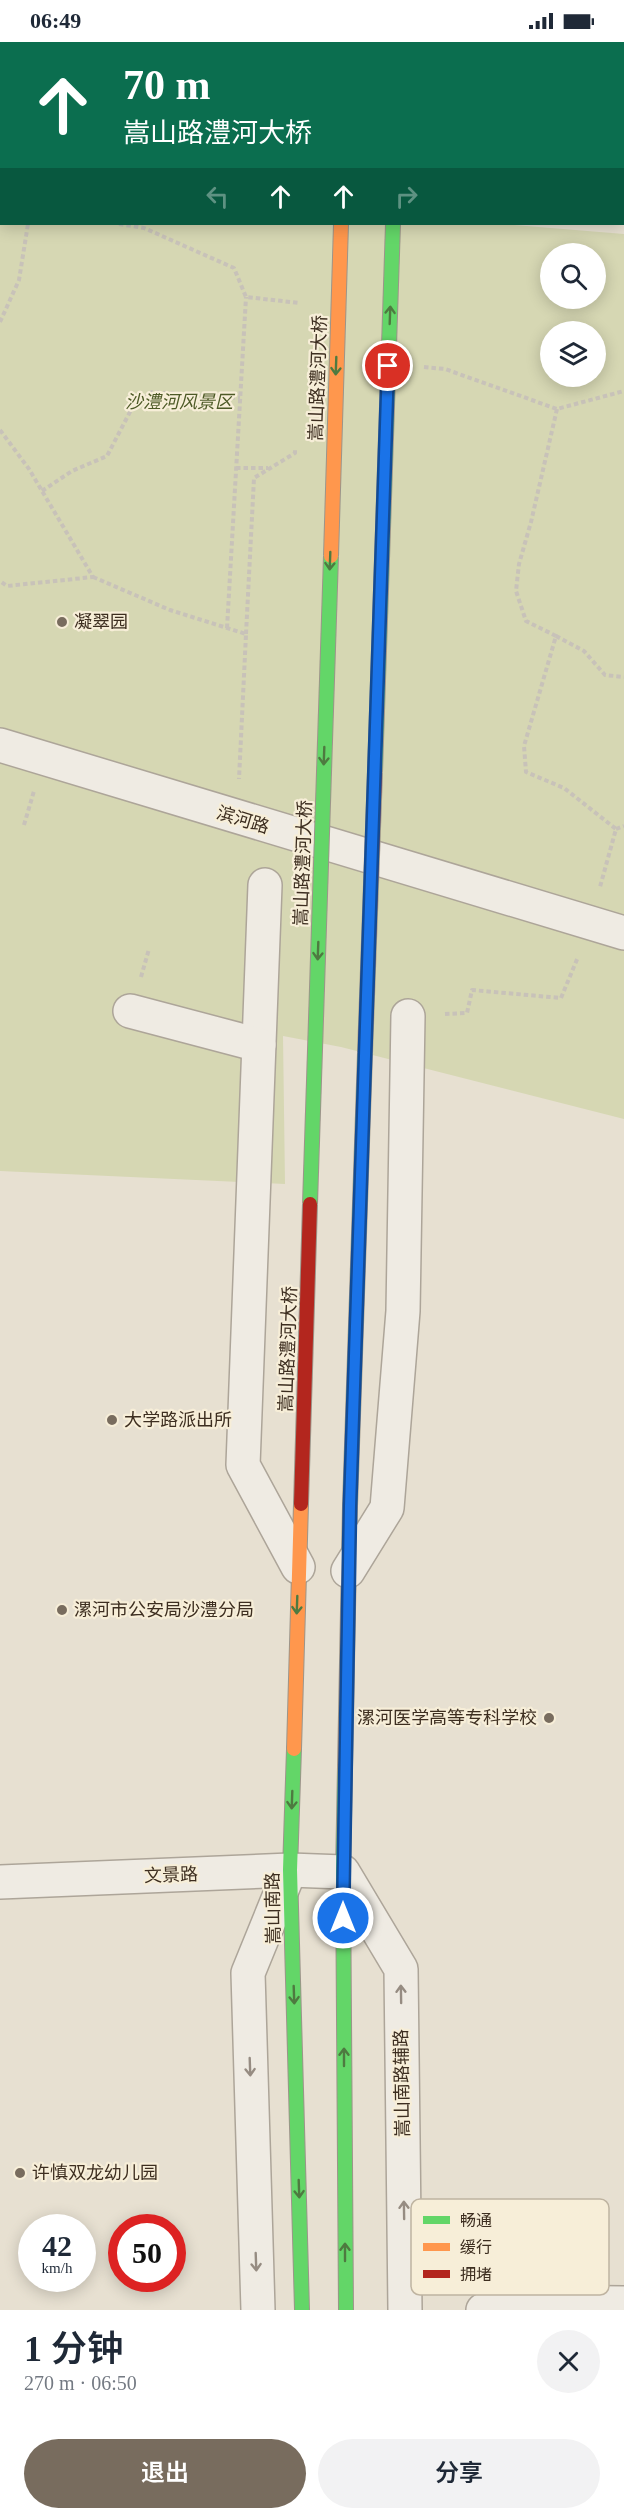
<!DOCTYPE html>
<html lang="zh">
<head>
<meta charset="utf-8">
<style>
	:root { --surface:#fff; --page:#f2f2f3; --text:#1f2937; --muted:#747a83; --accent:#786c5e }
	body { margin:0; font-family:"Times New Roman","Noto Sans SC",serif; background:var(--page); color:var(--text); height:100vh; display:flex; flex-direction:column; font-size:22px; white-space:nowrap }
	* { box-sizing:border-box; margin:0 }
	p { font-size:20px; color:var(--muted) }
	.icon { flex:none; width:33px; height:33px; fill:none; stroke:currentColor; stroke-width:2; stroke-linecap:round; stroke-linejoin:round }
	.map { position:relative; height:2268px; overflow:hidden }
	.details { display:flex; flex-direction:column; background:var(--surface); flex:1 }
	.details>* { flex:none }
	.guide { position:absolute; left:0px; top:0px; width:624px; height:183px; box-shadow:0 3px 15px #0003; background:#0b6e4f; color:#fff; overflow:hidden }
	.controls { position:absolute; left:540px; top:201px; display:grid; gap:12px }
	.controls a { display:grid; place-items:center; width:66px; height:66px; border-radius:50%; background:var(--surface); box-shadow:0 3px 15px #0003; font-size:30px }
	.speed { position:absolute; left:18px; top:2172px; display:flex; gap:12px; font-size:30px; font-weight:700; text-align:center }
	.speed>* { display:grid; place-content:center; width:78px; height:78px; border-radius:50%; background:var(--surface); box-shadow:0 3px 15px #0003; line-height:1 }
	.speed small { font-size:15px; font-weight:400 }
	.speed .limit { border:9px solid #d22; background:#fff; color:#111 }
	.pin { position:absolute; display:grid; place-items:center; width:51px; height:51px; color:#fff; margin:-26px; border:3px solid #fff; border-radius:50%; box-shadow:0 2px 6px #0007 }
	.me { position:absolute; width:66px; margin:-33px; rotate:0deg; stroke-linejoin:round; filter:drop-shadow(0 0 4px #0008) }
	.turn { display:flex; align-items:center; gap:21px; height:126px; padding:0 24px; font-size:27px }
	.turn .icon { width:78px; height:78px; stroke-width:2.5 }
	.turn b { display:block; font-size:42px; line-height:51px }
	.lanes { display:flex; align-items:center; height:57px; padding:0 24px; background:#0003; justify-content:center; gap:30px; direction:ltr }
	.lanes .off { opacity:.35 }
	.round { display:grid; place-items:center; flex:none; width:63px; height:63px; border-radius:32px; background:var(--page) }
	.summary { display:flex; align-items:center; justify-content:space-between; height:102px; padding:0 24px }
	h1 { font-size:36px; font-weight:600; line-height:45px }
	.button { display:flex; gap:12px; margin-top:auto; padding:12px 24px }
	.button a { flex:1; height:69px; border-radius:36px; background:var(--accent); color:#fff; font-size:24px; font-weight:600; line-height:69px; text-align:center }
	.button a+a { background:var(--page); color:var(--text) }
	.status { display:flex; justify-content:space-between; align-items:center; height:42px; padding:0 30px; background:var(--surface); direction:ltr }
	.status svg { height:16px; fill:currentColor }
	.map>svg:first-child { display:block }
	.green { fill:#d6d7b3; fill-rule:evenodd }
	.water { fill:#bcccc2 }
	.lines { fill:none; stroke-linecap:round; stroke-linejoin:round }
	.street-casing { stroke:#ada599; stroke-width:36 }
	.fast-casing { stroke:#9c958a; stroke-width:16 }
	.slow-casing { stroke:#9c958a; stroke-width:16 }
	.path { stroke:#c8c2b9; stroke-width:4; stroke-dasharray:4.5 3; stroke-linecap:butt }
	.street { stroke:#efebe3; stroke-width:33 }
	.fast { stroke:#63d668; stroke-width:14 }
	.slow { stroke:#ff974d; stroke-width:14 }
	.fast-bridge-casing { stroke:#9c958a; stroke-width:16; stroke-linecap:butt }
	.slow-bridge-casing { stroke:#9c958a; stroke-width:16; stroke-linecap:butt }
	.jam-bridge-casing { stroke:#9c958a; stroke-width:16; stroke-linecap:butt }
	.fast-bridge { stroke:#63d668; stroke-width:14 }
	.slow-bridge { stroke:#ff974d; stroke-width:14 }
	.jam-bridge { stroke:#b3261e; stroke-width:14 }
	.oneway { stroke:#4e7a40 }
	.oneway2 { stroke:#968c82 }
	.route-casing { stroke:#114b97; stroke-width:15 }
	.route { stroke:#1a73e8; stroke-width:10 }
	.poi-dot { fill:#786c5e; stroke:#f7eed8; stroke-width:2 }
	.labels { text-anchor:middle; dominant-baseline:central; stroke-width:4.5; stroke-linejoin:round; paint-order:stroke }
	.street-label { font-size:18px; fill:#3d2e20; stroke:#f7eed8 }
	.park-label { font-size:18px; font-style:italic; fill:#4d5a26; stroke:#f7eed8 }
	.poi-label { font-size:18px; fill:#3d2e20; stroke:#f7eed8; text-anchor:start }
	.key { fill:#f7eed8; stroke:#bfb4a1; stroke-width:1.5 }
	.key-label { font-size:16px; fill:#3d2e20 }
</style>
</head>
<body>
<div class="status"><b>06:49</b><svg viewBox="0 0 49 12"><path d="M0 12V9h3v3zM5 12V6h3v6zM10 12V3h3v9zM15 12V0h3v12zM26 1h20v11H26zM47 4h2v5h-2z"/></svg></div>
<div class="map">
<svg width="624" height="2268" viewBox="0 0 624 2268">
	<rect width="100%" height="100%" fill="#e7e0d1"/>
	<path class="green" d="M0 103 2 182H502L624 192V1077L341 1005 283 994 285 1142 0 1129ZM550 212H596V256H550ZM550 290H596V334H550Z"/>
	<path class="water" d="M0 0H624V183L605 182H622V2H2L1 93Z"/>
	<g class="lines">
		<defs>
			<g id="street">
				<path d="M0 703 624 891"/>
				<path d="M265 843 243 1423 298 1525"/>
				<path d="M130 969 259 1003"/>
				<path d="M348 1529 387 1466 403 1269 408 974"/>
				<path d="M0 1840 290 1828 343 1830 401 1927 405 2268"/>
				<path d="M258 2268 248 1931 290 1828"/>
				<path d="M483 2268 526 2260 624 2261"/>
			</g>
			<g id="fast">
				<path d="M399 0V2"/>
				<path d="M294 1707 290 1828 302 2268"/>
				<path d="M345 1725 343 1830 346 2268"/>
			</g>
			<g id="slow">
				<path d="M346 0V2"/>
				<path d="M294 1707 301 1462"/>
				<path d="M345 1725 350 1464"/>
			</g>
		</defs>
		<use href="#street" class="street-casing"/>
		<use href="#fast" class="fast-casing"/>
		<use href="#slow" class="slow-casing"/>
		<g class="path">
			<path d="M0 162H2"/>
			<path d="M119 182 144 186 234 226 246 255 300 261"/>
			<path d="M0 280 19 238 28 182"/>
			<path d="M424 325 445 327 557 367 624 349"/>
			<path d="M557 367 531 480 519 522 516 549 526 579 556 594 524 704 526 730 564 746 616 787 600 845"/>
			<path d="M0 388 29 427 93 535 7 544 0 539"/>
			<path d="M236 426H268"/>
			<path d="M42 449 72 429 107 414 132 366 152 350 240 356"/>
			<path d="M93 535 170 568 246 592 239 737"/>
			<path d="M227 586 246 255"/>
			<path d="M246 592 254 436 295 411V407"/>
			<path d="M556 594 584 609 605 633 624 635"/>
			<path d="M24 783 34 749"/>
			<path d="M616 787 624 784"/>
			<path d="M141 935 149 907"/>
			<path d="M445 972 467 971 472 948 561 956 578 915"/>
		</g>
		<use href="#street" class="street"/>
		<use href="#fast" class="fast"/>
		<use href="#slow" class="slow"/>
		<defs>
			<g id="fast-bridge">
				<path d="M375 730 393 182"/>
				<path d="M310 1162 331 514"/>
				<path d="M350 1464 365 1011"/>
			</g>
			<path id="slow-bridge" d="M331 514 341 182"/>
			<g id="jam-bridge">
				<path d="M365 1011 375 730"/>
				<path d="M301 1462 310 1162"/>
			</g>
		</defs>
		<use href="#fast-bridge" class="fast-bridge-casing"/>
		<use href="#slow-bridge" class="slow-bridge-casing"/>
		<use href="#jam-bridge" class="jam-bridge-casing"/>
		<use href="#fast-bridge" class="fast-bridge"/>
		<use href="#slow-bridge" class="slow-bridge"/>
		<use href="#jam-bridge" class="jam-bridge"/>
	</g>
	<defs><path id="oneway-shaft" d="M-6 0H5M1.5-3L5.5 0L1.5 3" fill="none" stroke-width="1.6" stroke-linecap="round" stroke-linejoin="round" transform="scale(1.5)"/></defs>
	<g class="oneway">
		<use href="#oneway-shaft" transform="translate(390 273) rotate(-88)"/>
		<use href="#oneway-shaft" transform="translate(336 324) rotate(92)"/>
		<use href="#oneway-shaft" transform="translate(330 519) rotate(92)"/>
		<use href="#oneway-shaft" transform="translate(324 714) rotate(92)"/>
		<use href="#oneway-shaft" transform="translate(318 909) rotate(92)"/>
		<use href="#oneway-shaft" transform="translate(297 1563) rotate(92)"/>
		<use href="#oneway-shaft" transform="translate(292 1758) rotate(92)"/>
		<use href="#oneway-shaft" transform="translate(294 1953) rotate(88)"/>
		<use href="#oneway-shaft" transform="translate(344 2015) rotate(-90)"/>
		<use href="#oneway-shaft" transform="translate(299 2147) rotate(88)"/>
		<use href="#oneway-shaft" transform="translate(345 2210) rotate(-90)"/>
	</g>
	<g class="oneway2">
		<use href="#oneway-shaft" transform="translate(401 1952) rotate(-91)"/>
		<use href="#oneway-shaft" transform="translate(250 2025) rotate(88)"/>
		<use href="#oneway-shaft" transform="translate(404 2168) rotate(-91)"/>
		<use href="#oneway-shaft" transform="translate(256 2220) rotate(88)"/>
	</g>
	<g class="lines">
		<defs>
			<path id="route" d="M343 1876 350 1464 388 324"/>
		</defs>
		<use href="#route" class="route-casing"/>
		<use href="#route" class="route"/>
	</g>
	<g class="poi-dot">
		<circle cx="62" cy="580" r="6"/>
		<circle cx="112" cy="1378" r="6"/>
		<circle cx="62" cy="1568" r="6"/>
		<circle cx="549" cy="1676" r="6"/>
		<circle cx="20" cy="2131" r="6"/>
	</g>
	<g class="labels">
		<g class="street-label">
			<text transform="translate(318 336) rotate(-88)">嵩山路澧河大桥</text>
			<text transform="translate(243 778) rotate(17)">滨河路</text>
			<text transform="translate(303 821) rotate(-88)">嵩山路澧河大桥</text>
			<text transform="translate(288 1307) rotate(-88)">嵩山路澧河大桥</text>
			<text transform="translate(171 1833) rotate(-2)">文景路</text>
			<text transform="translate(273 1866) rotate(-91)">嵩山南路</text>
			<text transform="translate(402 2041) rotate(-91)">嵩山南路辅路</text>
		</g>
		<g class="park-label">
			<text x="179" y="360">沙澧河风景区</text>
		</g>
		<g class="poi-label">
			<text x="74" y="580">凝翠园</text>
			<text x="124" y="1378">大学路派出所</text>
			<text x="74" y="1568">漯河市公安局沙澧分局</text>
			<text x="537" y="1676" text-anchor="end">漯河医学高等专科学校</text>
			<text x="32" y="2131">许慎双龙幼儿园</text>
		</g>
	</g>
	<rect x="411" y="2157" width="198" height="96" rx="9" class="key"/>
	<rect x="423" y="2174" width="27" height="8" fill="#63d668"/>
	<rect x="423" y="2201" width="27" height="8" fill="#ff974d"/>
	<rect x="423" y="2228" width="27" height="8" fill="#b3261e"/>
	<g class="key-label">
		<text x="460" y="2184">畅通</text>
		<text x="460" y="2211">缓行</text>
		<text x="460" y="2238">拥堵</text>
	</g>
</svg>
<div class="controls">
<a><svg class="icon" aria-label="search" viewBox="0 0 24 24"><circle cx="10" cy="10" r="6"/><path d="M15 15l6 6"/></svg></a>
<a><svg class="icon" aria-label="layers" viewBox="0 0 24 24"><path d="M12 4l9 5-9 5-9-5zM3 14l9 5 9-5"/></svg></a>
</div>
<div class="speed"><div>42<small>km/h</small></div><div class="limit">50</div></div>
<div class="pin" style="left:388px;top:324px;background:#d93025"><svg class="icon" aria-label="arrive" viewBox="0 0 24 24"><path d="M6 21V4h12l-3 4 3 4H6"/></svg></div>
<svg class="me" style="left:343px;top:1876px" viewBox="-20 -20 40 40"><circle r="17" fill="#1a73e8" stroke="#fff" stroke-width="3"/><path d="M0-11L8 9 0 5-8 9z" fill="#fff"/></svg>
<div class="guide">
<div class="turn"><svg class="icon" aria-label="ahead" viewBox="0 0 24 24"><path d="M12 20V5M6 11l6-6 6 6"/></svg><div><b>70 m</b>嵩山路澧河大桥</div></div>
<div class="lanes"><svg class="icon off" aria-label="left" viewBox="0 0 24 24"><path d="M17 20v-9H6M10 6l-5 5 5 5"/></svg><svg class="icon" aria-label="ahead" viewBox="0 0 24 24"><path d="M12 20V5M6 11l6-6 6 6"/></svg><svg class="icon" aria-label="ahead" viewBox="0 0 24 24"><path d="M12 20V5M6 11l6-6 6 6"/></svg><svg class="icon off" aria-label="right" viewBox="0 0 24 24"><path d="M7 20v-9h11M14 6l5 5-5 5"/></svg></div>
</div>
</div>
<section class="details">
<div class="summary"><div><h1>1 分钟</h1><p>270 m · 06:50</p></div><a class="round"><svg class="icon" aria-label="close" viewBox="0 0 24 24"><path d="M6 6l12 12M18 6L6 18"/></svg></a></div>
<div class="button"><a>退出</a><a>分享</a></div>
</section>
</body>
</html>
